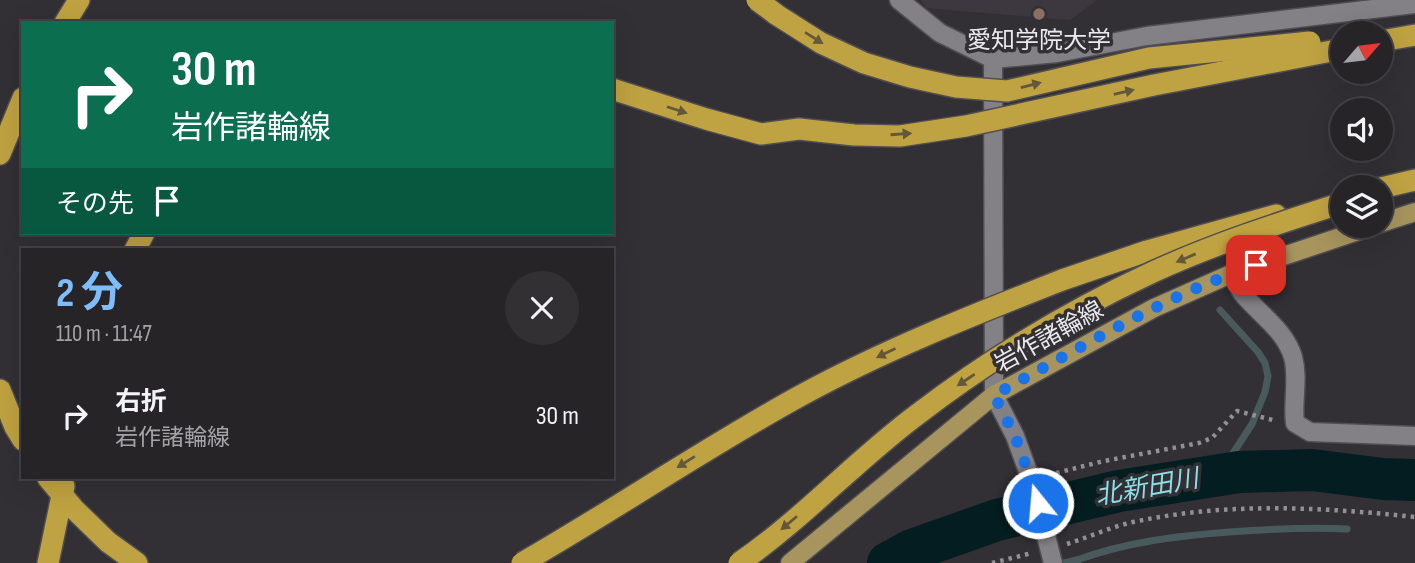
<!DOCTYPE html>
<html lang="ja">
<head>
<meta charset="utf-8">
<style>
	:root { --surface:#262427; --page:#323033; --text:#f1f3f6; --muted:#a4a4a7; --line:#424144; --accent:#7ebdf9 }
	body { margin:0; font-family:"Sofia Sans Condensed","Noto Sans JP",sans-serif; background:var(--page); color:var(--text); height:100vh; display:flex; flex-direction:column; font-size:26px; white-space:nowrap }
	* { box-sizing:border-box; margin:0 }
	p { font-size:23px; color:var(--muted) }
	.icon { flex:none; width:38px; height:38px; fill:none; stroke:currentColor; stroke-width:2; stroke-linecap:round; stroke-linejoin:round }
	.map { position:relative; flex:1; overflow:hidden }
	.details { position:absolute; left:21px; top:248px; width:593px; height:231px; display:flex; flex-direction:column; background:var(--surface); border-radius:0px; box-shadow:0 7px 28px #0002,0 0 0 2px var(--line) }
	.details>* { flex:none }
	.guide { position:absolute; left:21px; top:21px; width:593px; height:214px; border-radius:0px; box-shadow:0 7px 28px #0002,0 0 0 2px var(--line); background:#0b6e4f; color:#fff; overflow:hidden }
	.needle { width:46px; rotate:62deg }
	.tools { position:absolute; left:1330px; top:21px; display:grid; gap:14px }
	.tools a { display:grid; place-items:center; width:63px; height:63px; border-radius:50%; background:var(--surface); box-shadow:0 7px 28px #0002,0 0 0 2px var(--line); font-size:35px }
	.pin { position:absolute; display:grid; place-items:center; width:60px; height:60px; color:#fff; margin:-30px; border-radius:14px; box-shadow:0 4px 10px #0006 }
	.me { position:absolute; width:77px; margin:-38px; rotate:343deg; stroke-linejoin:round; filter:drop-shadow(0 0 5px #0008) }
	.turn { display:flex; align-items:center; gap:24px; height:147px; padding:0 35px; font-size:32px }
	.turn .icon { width:91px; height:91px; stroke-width:2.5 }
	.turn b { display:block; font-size:49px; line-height:60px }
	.then { display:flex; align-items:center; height:66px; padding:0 35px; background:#0003; gap:14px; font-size:26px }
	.round { display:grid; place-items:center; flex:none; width:74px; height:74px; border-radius:37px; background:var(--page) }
	.summary { display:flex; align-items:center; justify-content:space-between; height:119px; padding:0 35px }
	h1 { font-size:42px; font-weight:700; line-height:52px; color:var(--accent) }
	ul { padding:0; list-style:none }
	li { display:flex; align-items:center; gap:21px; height:98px; padding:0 35px }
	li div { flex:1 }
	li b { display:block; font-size:26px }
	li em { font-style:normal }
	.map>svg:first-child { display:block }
	.built { fill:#3d3840 }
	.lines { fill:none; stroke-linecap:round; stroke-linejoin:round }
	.stream { stroke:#495a5d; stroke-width:7 }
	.river { stroke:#041d20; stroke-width:42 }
	.minor-casing { stroke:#504e51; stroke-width:21 }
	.major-casing { stroke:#504e51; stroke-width:21 }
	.highway-casing { stroke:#504e51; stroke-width:24 }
	.path { stroke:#919093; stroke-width:4.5; stroke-dasharray:3.5 5; stroke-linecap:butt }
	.minor { stroke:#848186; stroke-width:18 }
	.major { stroke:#a7955d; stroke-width:18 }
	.highway { stroke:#bfa241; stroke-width:21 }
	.highway-bridge-casing { stroke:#504e51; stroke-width:24; stroke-linecap:butt }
	.highway-bridge { stroke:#bfa241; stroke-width:21 }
	.oneway { fill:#635839 }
	.route { stroke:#1a73e8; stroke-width:12; stroke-dasharray:0 21.6 }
	.education-dot { fill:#8d6e63; stroke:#323034; stroke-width:2.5 }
	.labels { text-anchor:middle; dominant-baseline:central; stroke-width:7; stroke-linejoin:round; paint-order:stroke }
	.poi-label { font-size:24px; fill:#eae9eb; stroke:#323034 }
	.street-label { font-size:24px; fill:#eae9eb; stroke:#323034 }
	.water-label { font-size:26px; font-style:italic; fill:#8cdfe8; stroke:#323034 }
</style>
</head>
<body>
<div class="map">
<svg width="1415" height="563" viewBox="0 0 1415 563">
	<rect width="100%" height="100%" fill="#323034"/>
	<path class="built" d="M921 0H1097L1070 20 926 8Z"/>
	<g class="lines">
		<g class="stream">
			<path d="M1219 475 1252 424 1265 392 1268 376 1265 363 1258 352 1220 310"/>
			<path d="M1077 560C1126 542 1177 536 1229 532 1270 529 1307 527 1347 529"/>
			<path d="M1064 563 1077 560V562"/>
		</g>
		<path class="river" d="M888 563 912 550 997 520 1119 491 1239 472 1312 470 1383 479 1415 480"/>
		<defs>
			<g id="minor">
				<path d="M899 0 940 33 993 59 1057 53 1147 36 1415 4"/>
				<path d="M993 59 994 395 1015 436 1033 485 1053 563"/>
				<path d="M1233 273C1236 279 1238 287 1242 293 1259 314 1285 330 1293 357 1299 379 1292 402 1295 423L1310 432 1415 436"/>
			</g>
			<g id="major">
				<path d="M1381 223 1415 212"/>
				<path d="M790 563 994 395 1154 308 1233 273 1373 226"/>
			</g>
			<g id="highway">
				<path d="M65 23 79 0"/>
				<path d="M1381 41 1415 35"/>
				<path d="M0 154 23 98"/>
				<path d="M1381 188 1415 180"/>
				<path d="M135 250 144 233"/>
				<path d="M1062 280 1147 251 1276 215"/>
				<path d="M0 390 15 427 23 440"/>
				<path d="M48 478 74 509 108 542 137 563"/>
				<path d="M48 563 64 486"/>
			</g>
		</defs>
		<use href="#minor" class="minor-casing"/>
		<use href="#major" class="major-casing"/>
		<use href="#highway" class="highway-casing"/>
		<g class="path">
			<path d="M1048 475 1104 461 1199 443 1212 438 1237 411 1277 421"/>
			<path d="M1067 544C1089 537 1111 527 1133 522 1227 502 1320 507 1415 517"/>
			<path d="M992 563 1032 553"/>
		</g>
		<use href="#minor" class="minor"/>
		<use href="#major" class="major"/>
		<use href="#highway" class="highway"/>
		<defs>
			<g id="highway-bridge">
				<path d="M757 0 777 15 821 43 864 63 910 77 956 87 1007 91 1149 58 1310 42"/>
				<path d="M612 89 706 119 761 134 799 129 854 135 900 136 966 126 1154 85 1342 49"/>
				<path d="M522 563C616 509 705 448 800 396 884 350 973 315 1062 280"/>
				<path d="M739 563C803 519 856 460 918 414 990 359 1071 310 1153 272 1214 244 1279 223 1342 203"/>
			</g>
		</defs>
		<use href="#highway-bridge" class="highway-bridge-casing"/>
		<use href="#highway-bridge" class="highway-bridge"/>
	</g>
	<defs><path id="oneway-solid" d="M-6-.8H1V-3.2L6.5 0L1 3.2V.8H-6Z" transform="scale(1.75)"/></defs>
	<g class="oneway">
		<use href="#oneway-solid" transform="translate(814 38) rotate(32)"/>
		<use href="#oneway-solid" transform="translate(1031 85) rotate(-14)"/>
		<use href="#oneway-solid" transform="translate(1124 92) rotate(-13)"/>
		<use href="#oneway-solid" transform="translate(677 110) rotate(18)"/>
		<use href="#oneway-solid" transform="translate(901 134) rotate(-4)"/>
		<use href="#oneway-solid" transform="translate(1186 258) rotate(157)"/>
		<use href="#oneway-solid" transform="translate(886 353) rotate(154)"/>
		<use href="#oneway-solid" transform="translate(966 380) rotate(146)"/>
		<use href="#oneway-solid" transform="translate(686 462) rotate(148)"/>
		<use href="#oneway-solid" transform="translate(789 523) rotate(140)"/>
	</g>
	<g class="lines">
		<path class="route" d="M1038 503 1033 485 1015 436 994 395C1079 349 1164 296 1256 265"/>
	</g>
	<circle class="education-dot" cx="1039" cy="14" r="7"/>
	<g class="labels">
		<g class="poi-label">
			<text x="1039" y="40">愛知学院大学</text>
		</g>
		<g class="street-label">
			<text transform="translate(1049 337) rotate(-29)">岩作諸輪線</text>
		</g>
		<g class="water-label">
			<text transform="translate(1147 488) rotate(-10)">北新田川</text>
		</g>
	</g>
</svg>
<div class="tools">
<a><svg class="needle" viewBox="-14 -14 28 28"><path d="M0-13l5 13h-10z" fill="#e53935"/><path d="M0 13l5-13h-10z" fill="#a4a4a7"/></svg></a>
<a><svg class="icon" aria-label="sound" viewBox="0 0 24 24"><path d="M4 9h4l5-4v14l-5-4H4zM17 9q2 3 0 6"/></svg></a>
<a><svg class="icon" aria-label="layers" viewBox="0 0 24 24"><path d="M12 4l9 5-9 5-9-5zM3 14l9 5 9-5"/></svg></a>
</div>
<div class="pin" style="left:1256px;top:265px;background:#d93025"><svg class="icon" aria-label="arrive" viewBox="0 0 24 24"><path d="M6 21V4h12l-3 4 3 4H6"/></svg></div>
<svg class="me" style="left:1038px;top:503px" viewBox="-20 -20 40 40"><circle r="17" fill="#1a73e8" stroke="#fff" stroke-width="3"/><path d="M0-11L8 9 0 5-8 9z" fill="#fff"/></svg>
<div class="guide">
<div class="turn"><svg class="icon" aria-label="right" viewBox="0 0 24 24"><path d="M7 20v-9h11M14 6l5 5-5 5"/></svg><div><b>30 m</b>岩作諸輪線</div></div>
<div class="then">その先<svg class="icon" aria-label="arrive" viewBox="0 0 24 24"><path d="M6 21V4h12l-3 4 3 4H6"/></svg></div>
</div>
<section class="details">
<div class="summary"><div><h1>2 分</h1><p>110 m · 11:47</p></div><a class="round"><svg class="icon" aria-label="close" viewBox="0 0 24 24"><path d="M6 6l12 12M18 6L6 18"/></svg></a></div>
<ul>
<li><svg class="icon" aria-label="right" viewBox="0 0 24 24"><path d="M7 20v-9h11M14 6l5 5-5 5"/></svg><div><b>右折</b><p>岩作諸輪線</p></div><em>30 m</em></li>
</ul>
</section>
</div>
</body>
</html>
